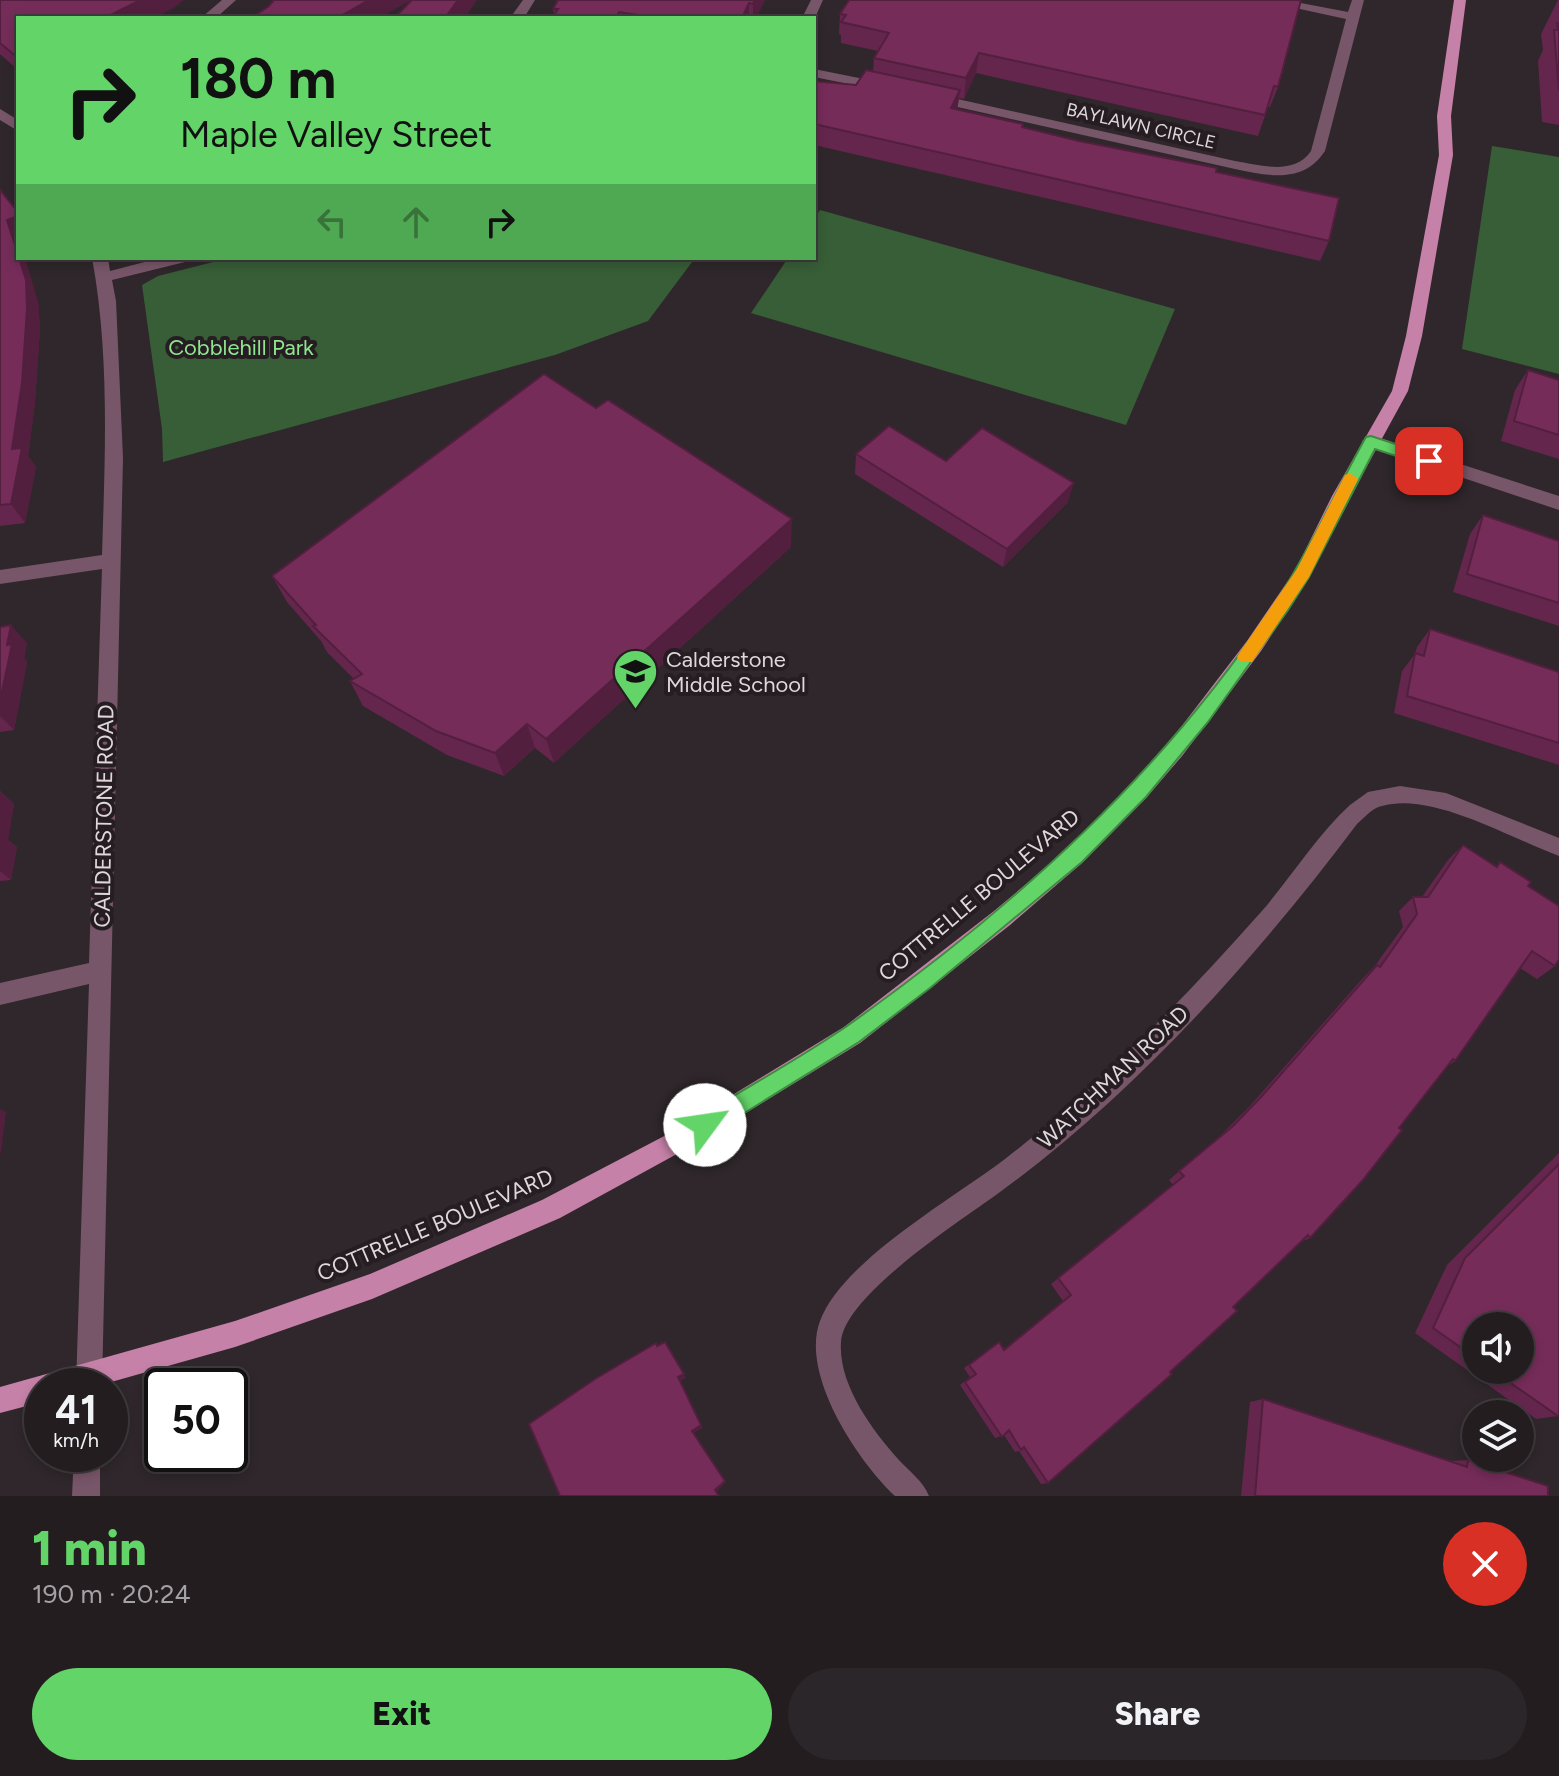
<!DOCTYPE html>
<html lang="en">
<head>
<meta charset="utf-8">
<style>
	:root { --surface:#231d20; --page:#2b2629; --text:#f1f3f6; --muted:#a3a2a5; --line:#403b3e; --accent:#63d468 }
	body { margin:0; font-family:Figtree,sans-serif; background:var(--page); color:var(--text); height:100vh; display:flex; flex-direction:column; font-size:30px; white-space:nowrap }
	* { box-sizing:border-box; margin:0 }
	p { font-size:26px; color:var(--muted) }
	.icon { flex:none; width:44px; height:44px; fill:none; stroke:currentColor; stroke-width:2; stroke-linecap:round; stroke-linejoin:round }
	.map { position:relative; height:1496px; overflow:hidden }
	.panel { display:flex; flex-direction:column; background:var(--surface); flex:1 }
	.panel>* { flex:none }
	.guide { position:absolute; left:16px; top:16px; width:800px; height:244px; border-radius:0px; box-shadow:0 4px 12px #0003,0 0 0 2px var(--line); background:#63d468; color:#111; overflow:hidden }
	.buttons { position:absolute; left:1462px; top:1312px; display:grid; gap:16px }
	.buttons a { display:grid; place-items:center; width:72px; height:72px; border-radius:50%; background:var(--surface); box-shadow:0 4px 12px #0003,0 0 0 2px var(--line); font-size:40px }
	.speed { position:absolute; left:24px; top:1368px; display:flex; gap:16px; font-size:40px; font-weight:700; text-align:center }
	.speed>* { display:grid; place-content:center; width:104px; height:104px; border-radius:50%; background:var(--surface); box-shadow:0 4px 12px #0003,0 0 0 2px var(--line); line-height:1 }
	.speed small { font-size:20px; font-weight:400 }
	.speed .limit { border:4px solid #111; border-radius:12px; background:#fff; color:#111 }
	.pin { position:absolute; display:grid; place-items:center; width:68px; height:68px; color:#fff; margin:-34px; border-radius:16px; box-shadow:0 4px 12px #0006 }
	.me { position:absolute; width:88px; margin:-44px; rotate:59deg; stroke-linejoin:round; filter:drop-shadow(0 0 6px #0008) }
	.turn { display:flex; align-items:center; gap:28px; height:168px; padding:0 32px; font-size:36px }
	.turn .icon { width:104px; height:104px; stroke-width:2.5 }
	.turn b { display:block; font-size:56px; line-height:68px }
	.lanes { display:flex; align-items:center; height:76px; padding:0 32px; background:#0003; justify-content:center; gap:40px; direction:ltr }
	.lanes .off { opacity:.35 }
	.round { display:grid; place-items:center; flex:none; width:84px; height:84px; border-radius:42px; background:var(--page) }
	.overview { display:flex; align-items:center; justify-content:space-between; height:136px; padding:0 32px }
	h1 { font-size:48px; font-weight:800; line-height:60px; color:var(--accent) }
	.primary-button { display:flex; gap:16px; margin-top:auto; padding:16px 32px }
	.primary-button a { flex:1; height:92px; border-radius:48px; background:var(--accent); color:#111; font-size:32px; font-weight:800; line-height:92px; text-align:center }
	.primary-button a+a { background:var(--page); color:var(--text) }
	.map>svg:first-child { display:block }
	.green { fill:#375e37 }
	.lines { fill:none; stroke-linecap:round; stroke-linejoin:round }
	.minor { fill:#785669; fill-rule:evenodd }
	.major { fill:#c681a8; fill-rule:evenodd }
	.wall { fill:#65264d; fill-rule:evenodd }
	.shaded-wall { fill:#521f3e }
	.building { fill:#752c59; stroke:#521f3e; stroke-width:2 }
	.route { fill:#63d468; stroke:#408a44; stroke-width:2 }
	.slow { fill:#f59e0b }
	.labels { text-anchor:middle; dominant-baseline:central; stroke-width:8; stroke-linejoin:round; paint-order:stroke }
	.far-street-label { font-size:18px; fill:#ded8db; stroke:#261d22 }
	.park-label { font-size:22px; fill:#8ee68f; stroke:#261d22 }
	.poi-label { font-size:22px; fill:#ded8db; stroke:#261d22; text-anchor:start }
	.street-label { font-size:22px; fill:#ded8db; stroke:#261d22 }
</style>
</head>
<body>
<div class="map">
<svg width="1559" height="1496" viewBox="0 0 1559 1496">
	<rect width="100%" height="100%" fill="#2f272b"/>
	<g class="green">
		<path d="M1492 146 1559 157V374L1462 349Z"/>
		<path d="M820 210 1175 309 1126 425 751 313 788 258H814V219Z"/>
		<path d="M229 258H695L648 321 555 355 163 462 162 429 142 285 158 276Z"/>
	</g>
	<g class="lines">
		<g class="minor">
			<path d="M222 0H236L216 18H201Z"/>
			<path d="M523 0H535L524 18H510Z"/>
			<path d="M811 0H823L814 20 802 18Z"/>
			<path d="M1259 0H1285L1348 12 1352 0H1364L1325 151C1303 184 1269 176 1235 169L935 102 928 98 935 94 1235 161C1260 165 1294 176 1311 151L1346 19Z"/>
			<path d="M814 69 884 83 891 87 884 91 814 77Z"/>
			<path d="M0 109 18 120V131L0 120Z"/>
			<path d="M92 258H108L110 271 160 258H188L185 262 112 280 116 301 123 458 102 1386H76L89 984 0 1005V983L89 963 102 569 0 584V570L102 555C105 457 110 355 92 258Z"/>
			<path d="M1371 435 1559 496V510L1365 445 1362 441Z"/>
			<path d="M1400 786 1446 793 1559 838V856C1512 839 1432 791 1382 806 1372 808 1364 818 1357 824 1256 958 1136 1093 1000 1192 962 1220 844 1295 841 1342 838 1384 872 1430 898 1459 909 1471 923 1481 929 1496H895C857 1460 800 1374 820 1321 842 1261 954 1198 1005 1159 1098 1087 1183 1000 1261 912 1290 879 1317 835 1350 805L1368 792Z"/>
			<path d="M74 1454H100V1496H72Z"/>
		</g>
		<path class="major" d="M1454 0H1466L1451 116 1453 155 1422 336 1408 391 1350 497 1309 578 1261 651 1182 756 1146 798 1082 863 1010 925 860 1043 686 1149 560 1218 372 1299 235 1347 97 1386H42V1402L0 1413V1387L235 1321 370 1274 542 1200 670 1133 844 1027 994 911 1068 849 1132 786 1168 744 1247 641 1296 569 1332 496 1392 391 1406 336 1439 155 1437 116Z"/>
	</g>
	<g class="wall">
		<path d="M0 0 175 7 154 18H18V70L0 54Z"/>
		<path d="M558 0H765L756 18H552L554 15 553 9Z"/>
		<path d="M1558 0H1559V125L1542 122 1538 61 1543 50 1541 34Z"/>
		<path d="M840 14 1278 87 1270 107H1268L1258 136 976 73 964 99 959 98 957 110 1023 124V127L1079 141 1216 172 1329 241 1320 261 814 145V81L856 85 873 72 874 58 878 51 841 43V35L839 34Z"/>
		<path d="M0 190 18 258 38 301 40 329 35 402 28 456 36 467 25 523 0 526Z"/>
		<path d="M1528 370 1559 380V459L1501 441 1515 390Z"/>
		<path d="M856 454 946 461 1068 502 1003 567 855 474Z"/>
		<path d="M1483 515 1559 541V626L1453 592 1470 534Z"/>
		<path d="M791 547 554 763 535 748 504 776 447 755 363 706 350 681 354 679 327 652 321 641 287 602 272 576Z"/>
		<path d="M0 627 27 643 24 658 27 662 14 730 0 732Z"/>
		<path d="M1430 629 1559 672V765L1394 713 1402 671 1415 654 1417 647Z"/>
		<path d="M0 791 14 804 8 840 17 847 11 880 0 881Z"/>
		<path d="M1463 845 1496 866 1500 862 1528 886 1555 966 1537 979 1520 968 1455 1061 1448 1066 1310 1238 1301 1242 1048 1483 1041 1484 1019 1451 1015 1452 1004 1435 995 1438 960 1385 970 1377 964 1368 999 1342 1004 1349 1063 1301 1051 1284 1173 1185 1169 1180 1221 1135 1249 1107 1363 978 1374 967 1403 927 1399 911 1413 897H1422L1448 860Z"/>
		<path d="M1559 1153V1414L1558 1416 1536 1419 1415 1333 1447 1265ZM1476 1326 1520 1370H1476Z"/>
		<path d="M1263 1399 1450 1461 1468 1460 1548 1496H1241L1250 1402Z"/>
	</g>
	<g class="shaded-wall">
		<path d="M140 0H184L175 7 154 18H105Z"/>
		<path d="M369 0H411L380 18H337Z"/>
		<path d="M458 0H477L465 18H445Z"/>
		<path d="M755 0H765L756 18H753V4Z"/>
		<path d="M749 3V18H742Z"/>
		<path d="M979 53 976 73 964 99 966 78Z"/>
		<path d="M960 90 957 111 951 108Z"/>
		<path d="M18 216V255L7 220Z"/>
		<path d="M19 258H25L38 301 40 329 35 402 28 456 36 467 25 523 11 504Z"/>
		<path d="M1074 483 1068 502 1003 567 1007 549Z"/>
		<path d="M792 519 791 547 554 763 546 739Z"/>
		<path d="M11 625 27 643 24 658 27 662 14 730 0 716V701L7 645Z"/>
		<path d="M527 724 535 748 504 776 495 753Z"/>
		<path d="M0 791 14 804 8 840 17 847 11 880 0 871Z"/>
		<path d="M0 1109 6 1112 1 1153H0Z"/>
		<path d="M668 1346 686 1378 680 1381 703 1428 694 1433 726 1482 717 1491 720 1496H719L715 1490 692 1431Z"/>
	</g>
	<g class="building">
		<path d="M0 0H140L105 18H18V58L0 43Z"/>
		<path d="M274 0H369L337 18H251L269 6Z"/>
		<path d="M412 0H458L445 18H394Z"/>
		<path d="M558 0H755L753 4 749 3 742 18H657L619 12 616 18H552L558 9H553Z"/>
		<path d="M849 0H1301L1278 87 1274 86 1265 115 979 53 966 78 874 58 889 33 841 22 846 15 840 14Z"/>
		<path d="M1557 23H1559V91L1554 30H1558Z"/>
		<path d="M866 70 960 90 951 108 1023 124 1022 127 1079 141 1217 168 1216 172 1339 198 1329 241 814 124V81L856 85Z"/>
		<path d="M0 190 18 212V216L7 220 26 280 27 309 22 383 12 449 22 448 11 504 0 505Z"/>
		<path d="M1528 370 1559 380V435L1514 421Z"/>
		<path d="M544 374 596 408 608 400 792 519 546 739 527 724 495 753 436 731 350 681 362 674 313 626 316 625 272 576Z"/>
		<path d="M889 426 946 461 982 428 1074 483 1007 549 856 454Z"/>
		<path d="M1483 515 1559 541V603L1467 574Z"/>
		<path d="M11 625 7 645 12 644 0 701V627Z"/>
		<path d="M1430 629 1559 672V743L1407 696 1415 653 1424 656Z"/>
		<path d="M1463 845 1497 867 1500 862 1531 882 1528 886 1559 906V959L1555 966 1532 951 1455 1061 1453 1059 1399 1128 1402 1130 1362 1181 1310 1238 1308 1235 1233 1307 1237 1311 1170 1372 1172 1374 1048 1483 1024 1447 1021 1450 1009 1430 1002 1437 965 1382 976 1374 969 1365 999 1342 1004 1350 1071 1295 1058 1278 1184 1176 1179 1171 1233 1126 1261 1097 1377 965 1380 967 1417 914 1413 897H1428Z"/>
		<path d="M1559 1164V1414L1558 1416 1492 1370H1520V1326H1476V1358L1433 1328 1465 1258Z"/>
		<path d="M665 1342 684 1374 678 1377 701 1425 692 1431 725 1481 715 1490 719 1496H560L529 1424 595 1379 656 1343 657 1346Z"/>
		<path d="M1263 1399 1467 1467 1468 1460 1548 1486V1496H1255Z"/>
	</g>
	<path class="route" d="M1371 436 1435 457 1437 461 1429 467 1375 449 1309 577 1288 610 1208 722 1146 797 1082 862 930 988 859 1042 712 1133 705 1136 697 1133 694 1125 697 1118C747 1087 799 1059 847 1026 1016 906 1165 772 1279 597 1312 546 1336 490 1366 437Z"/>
	<path class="slow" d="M1350 473 1358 479 1309 577 1252 662H1240L1237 657 1240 652 1297 569 1345 475Z"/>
	<defs>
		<symbol id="school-pin" viewBox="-11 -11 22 30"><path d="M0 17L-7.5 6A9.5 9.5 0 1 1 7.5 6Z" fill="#63d468" stroke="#261d22"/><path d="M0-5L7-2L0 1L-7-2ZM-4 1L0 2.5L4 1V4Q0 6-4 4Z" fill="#111"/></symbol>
	</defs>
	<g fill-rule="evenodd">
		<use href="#school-pin" x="610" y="646" width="51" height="69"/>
	</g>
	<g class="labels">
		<g class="far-street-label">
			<text transform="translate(1141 126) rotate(13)">BAYLAWN CIRCLE</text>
		</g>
		<g class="park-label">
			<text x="241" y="347">Cobblehill Park</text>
		</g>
		<g class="poi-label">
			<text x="666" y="659">Calderstone<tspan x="666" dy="25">Middle School</tspan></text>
		</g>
		<g class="street-label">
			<text transform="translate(104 816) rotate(-89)">CALDERSTONE ROAD</text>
			<text transform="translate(979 895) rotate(-40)">COTTRELLE BOULEVARD</text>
			<text transform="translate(1113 1077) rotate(-43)">WATCHMAN ROAD</text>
			<text transform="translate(435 1225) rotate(-23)">COTTRELLE BOULEVARD</text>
		</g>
	</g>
</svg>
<div class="buttons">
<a><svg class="icon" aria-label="sound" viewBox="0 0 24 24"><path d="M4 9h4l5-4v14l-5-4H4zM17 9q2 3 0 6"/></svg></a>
<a><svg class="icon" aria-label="layers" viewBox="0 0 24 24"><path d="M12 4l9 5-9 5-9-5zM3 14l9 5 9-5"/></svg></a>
</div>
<div class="speed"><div>41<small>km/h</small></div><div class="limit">50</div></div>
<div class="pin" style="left:1429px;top:461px;background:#d93025"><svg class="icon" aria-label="arrive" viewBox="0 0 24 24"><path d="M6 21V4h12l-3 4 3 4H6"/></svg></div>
<svg class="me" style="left:705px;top:1125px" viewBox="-20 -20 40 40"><circle r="19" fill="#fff"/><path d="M0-13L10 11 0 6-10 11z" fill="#63d468"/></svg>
<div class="guide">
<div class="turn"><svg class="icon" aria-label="right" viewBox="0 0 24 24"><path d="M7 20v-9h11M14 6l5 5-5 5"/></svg><div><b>180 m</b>Maple Valley Street</div></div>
<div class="lanes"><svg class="icon off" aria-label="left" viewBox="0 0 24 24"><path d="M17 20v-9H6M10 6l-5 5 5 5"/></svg><svg class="icon off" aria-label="ahead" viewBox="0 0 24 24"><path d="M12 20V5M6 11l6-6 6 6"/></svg><svg class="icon" aria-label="right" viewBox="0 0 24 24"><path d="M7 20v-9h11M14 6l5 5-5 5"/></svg></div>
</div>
</div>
<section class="panel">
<div class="overview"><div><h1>1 min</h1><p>190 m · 20:24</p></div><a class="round" style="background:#d93025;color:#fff"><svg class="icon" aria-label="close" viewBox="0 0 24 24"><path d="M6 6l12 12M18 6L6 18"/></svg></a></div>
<div class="primary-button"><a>Exit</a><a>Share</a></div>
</section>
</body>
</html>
